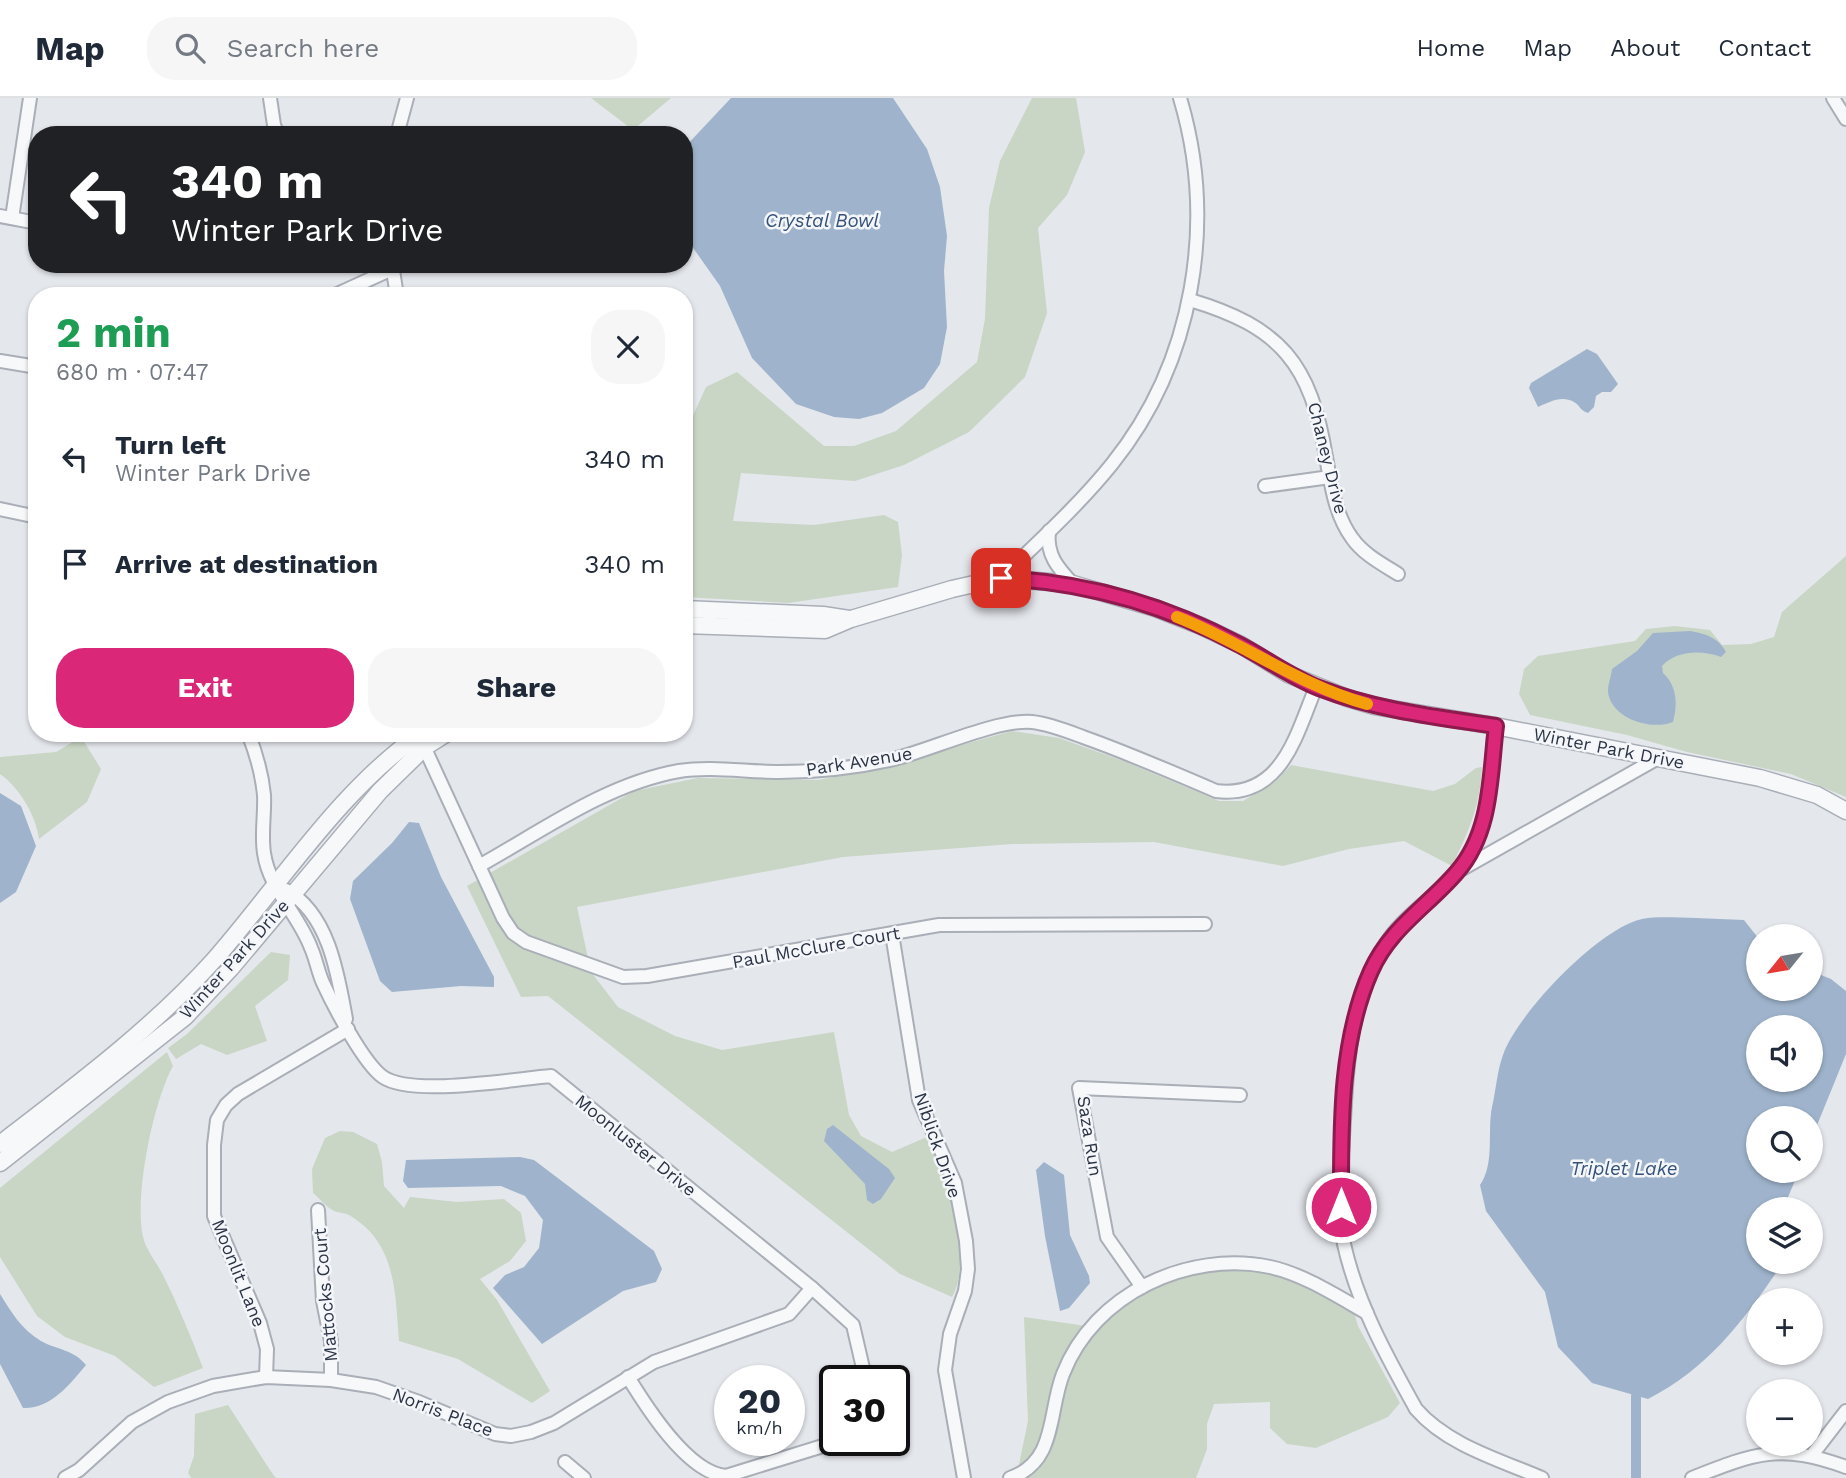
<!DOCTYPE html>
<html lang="en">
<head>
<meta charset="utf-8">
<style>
	:root { --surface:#fff; --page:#f6f6f7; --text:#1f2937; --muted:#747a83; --line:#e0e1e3; --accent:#db2777 }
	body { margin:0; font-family:"Work Sans",sans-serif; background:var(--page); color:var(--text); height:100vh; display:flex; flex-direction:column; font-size:26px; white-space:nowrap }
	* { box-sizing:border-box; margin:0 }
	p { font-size:23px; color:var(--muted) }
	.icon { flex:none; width:38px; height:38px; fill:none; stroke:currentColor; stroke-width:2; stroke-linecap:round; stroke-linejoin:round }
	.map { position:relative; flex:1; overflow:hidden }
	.details { position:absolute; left:28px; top:189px; width:665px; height:455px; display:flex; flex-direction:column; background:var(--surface); border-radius:28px; box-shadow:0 2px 5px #0004 }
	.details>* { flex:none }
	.hud { position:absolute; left:28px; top:28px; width:665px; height:147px; border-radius:28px; box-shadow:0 2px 5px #0004; background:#202124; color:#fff; overflow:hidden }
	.needle { width:46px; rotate:240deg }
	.tools { position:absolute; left:1746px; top:826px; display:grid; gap:14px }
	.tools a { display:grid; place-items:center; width:77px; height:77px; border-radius:50%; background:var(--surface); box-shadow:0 2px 5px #0004; font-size:35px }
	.speed { position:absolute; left:714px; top:1267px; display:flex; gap:14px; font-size:35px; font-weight:700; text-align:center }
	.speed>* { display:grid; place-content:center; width:91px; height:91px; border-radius:50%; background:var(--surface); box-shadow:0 2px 5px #0004; line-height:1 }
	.speed small { font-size:18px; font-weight:400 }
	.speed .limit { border:4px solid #111; border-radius:10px; background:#fff; color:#111 }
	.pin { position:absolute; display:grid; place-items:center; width:60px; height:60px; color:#fff; margin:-30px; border-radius:14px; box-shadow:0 4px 10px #0006 }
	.me { position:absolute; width:77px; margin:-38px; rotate:0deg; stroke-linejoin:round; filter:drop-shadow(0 0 5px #0008) }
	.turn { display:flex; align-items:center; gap:24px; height:147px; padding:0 28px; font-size:32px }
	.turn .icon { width:91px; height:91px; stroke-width:2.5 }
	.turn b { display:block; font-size:49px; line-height:60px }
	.round { display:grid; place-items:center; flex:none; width:74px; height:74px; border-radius:28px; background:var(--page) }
	.head { display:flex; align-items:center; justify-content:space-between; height:119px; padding:0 28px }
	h1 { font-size:42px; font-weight:700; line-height:52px; color:#1e9e55 }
	.primary-button { display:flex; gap:14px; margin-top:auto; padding:14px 28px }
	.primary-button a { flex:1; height:80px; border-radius:28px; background:var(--accent); color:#fff; font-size:28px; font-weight:700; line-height:80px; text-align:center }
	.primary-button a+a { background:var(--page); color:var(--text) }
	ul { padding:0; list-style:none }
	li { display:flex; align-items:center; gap:21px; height:105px; padding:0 28px }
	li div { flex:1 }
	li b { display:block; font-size:26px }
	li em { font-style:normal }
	header { display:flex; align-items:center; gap:42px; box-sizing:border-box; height:98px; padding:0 35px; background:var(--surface); border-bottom:2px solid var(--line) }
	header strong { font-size:33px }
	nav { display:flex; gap:38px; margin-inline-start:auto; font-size:24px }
	.search { width:490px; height:63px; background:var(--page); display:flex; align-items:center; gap:18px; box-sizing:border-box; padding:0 24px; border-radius:28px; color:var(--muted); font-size:26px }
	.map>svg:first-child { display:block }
	.green { fill:#c9d6c5 }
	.water { fill:#9fb4cc; fill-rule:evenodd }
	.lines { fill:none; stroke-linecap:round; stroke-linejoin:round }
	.canal { stroke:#9fb4cc; stroke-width:10 }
	.minor-casing { stroke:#a9aeb7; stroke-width:16 }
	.tertiary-casing { stroke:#a9aeb7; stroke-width:19 }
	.minor { stroke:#f7f8fa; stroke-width:12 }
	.tertiary { stroke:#f7f8fa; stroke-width:16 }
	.route-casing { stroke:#8e194d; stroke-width:18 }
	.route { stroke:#db2777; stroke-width:12 }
	.slow { stroke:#f59e0b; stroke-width:12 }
	.labels { text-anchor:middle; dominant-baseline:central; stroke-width:5; stroke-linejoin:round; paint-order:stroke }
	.street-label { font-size:18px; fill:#2b3445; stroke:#f4f6f9 }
	.water-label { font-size:19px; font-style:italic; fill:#34527a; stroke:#f4f6f9 }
</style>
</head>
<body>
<header>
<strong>Map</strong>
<div class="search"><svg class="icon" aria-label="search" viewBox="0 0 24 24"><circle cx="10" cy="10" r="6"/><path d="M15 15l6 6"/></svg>Search here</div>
<nav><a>Home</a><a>Map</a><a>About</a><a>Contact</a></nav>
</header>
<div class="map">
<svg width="1846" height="1380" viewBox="0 0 1846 1380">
	<rect width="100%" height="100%" fill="#e4e7ec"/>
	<g class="green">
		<path d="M591 0H671L633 32Z"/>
		<path d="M1032 0H1076L1085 54 1067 97 1038 130 1047 215 1025 279 969 334 904 367 855 383 741 375 733 423 814 427 884 417 898 424 902 457 898 489 788 505 684 499V366L693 353 691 322 706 289 737 274 824 348H854L896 333 977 264 985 221 989 110 1000 63Z"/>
		<path d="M1846 458V699L1791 676 1687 654 1627 637 1530 617 1519 596 1524 571 1538 558 1635 543 1646 531 1675 528 1710 532 1722 547 1751 546 1774 539 1782 514Z"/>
		<path d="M1012 633 1059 640 1126 664 1219 703H1243L1275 684 1291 667 1433 693 1455 686 1476 670 1482 669C1480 709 1469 732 1452 768L1404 743 1349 751 1283 768 1154 744 1012 746 843 759 577 809 591 874 618 909 675 938 722 952 834 934 849 1017 861 1038 892 1054 927 1039C932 1046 937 1054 941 1062 956 1092 970 1170 952 1199L900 1176 548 898 521 899 467 788 634 693 698 680 818 682 867 673Z"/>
		<path d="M81 639 101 671 87 704 39 741C36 718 20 690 0 676V659L56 654Z"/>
		<path d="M271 854 290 857 288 882 255 908 267 943 227 957 201 946 176 961 168 950 187 936Z"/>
		<path d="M167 954 173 968C153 1004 134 1098 143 1139 146 1152 157 1165 163 1177 178 1207 191 1239 203 1270L154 1289 115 1258 65 1239 37 1218 0 1159V1090Z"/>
		<path d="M340 1033 353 1034 377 1046 382 1064 384 1088 404 1110 410 1099 457 1104 504 1101 521 1115 526 1143 510 1163 480 1181 497 1202 550 1293 532 1305 458 1261 399 1243C395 1195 397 1145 349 1117 345 1115 339 1115 334 1113 326 1109 319 1100 313 1095L312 1071 325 1040Z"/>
		<path d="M1221 1171 1270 1175 1296 1185 1354 1214 1358 1228 1400 1305 1388 1319 1316 1350 1287 1346 1270 1330V1304L1214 1306 1207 1326V1351L1196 1380H1023C1061 1357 1056 1319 1067 1281 1079 1241 1129 1194 1168 1182 1185 1176 1204 1174 1221 1171Z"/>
		<path d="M1024 1219 1086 1228 1068 1252 1057 1278 1037 1355 1018 1371 1028 1323Z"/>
		<path d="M228 1307 272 1375 276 1380H191L188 1375 194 1358 195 1316Z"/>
	</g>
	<g class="water">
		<path d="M731 0H893L927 51 940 89 947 138 944 173 947 229 940 266 924 290 882 315 859 321 834 319 796 306 752 260 720 188 684 137V50Z"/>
		<path d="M1587 251 1597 256 1618 286 1611 294H1602L1596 298 1594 309 1588 315C1579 312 1581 308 1574 304 1561 297 1550 304 1538 309L1529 290 1531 285Z"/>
		<path d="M1690 533C1704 535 1719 540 1726 554L1721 559C1702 552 1677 552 1662 568L1663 575C1677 588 1678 606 1673 624 1653 632 1617 623 1609 599 1606 590 1611 580 1612 571L1637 553 1653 535Z"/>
		<path d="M0 695 21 708 36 748 16 794 0 805Z"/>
		<path d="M409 724 419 725 441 779 494 879V889L461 888 392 894 380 883 350 801 353 783 392 745Z"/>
		<path d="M1696 820 1744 822 1759 841V891H1811V873L1831 881 1846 893V956L1811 1042V1020H1759V1073H1799L1783 1111H1759V1164H1781L1782 1166C1745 1221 1708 1271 1648 1301L1592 1285 1558 1249 1545 1194 1486 1113 1480 1087C1495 1066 1487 1033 1492 1009 1496 992 1497 973 1503 957 1517 916 1599 830 1642 821 1659 818 1679 820 1696 820ZM1759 929H1811V982H1759Z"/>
		<path d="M833 1027 889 1071 895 1080 881 1101 873 1106 867 1102 865 1086 824 1043 827 1031Z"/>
		<path d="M520 1059 534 1062 654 1153 662 1171 656 1184 623 1193 542 1246 493 1190 505 1177 524 1169 539 1150 543 1122 525 1098 501 1088 408 1090 403 1083 406 1062Z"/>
		<path d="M1044 1064 1064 1077 1070 1137 1089 1178 1090 1185 1069 1210 1060 1213 1045 1138 1036 1072Z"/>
		<path d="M0 1196C12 1215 21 1231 41 1243 57 1252 73 1251 86 1267 69 1287 51 1311 23 1310L0 1266Z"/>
	</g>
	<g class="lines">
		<path class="canal" d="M1636 1380V1298"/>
		<defs>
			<g id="minor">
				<path d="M270 0 274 27 278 37"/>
				<path d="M1833 0 1846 21"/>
				<path d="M397 37 407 0"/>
				<path d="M0 118 37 125"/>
				<path d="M12 120 30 0"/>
				<path d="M392 166 397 198"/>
				<path d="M333 198 392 171"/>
				<path d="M1190 202C1281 229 1311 266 1326 359 1331 386 1335 417 1352 440 1363 456 1382 466 1398 476"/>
				<path d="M0 263 37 269"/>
				<path d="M1265 388 1330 379"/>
				<path d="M0 411 37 419"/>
				<path d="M1049 433C1046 457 1058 470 1073 486"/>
				<path d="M1001 480C1039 443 1079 407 1112 366 1194 264 1217 124 1180 0"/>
				<path d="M1495 628C1490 677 1492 734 1457 774 1436 798 1408 815 1389 841 1348 900 1347 971 1343 1040 1341 1074 1337 1113 1344 1146 1357 1205 1387 1259 1416 1311 1447 1347 1500 1362 1542 1380"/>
				<path d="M248 635C256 655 262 676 264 697 265 716 261 736 264 755 269 791 299 817 311 850 316 861 318 874 323 885 333 907 364 966 383 979 412 999 514 981 551 978L812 1190 853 1227 866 1283"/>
				<path d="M421 642 503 820 513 835 526 844 623 879 647 878 939 827 1205 826"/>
				<path d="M479 768C542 733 606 686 679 673 712 668 746 674 779 674 816 674 854 670 890 662 929 653 996 621 1032 624 1050 626 1067 633 1083 639 1128 655 1172 674 1216 693 1282 701 1296 637 1316 589"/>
				<path d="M1462 771 1658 660"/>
				<path d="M286 792C329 816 338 877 346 921"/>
				<path d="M892 836 919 1002 955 1085 966 1143 968 1171 965 1193 950 1236 945 1272 964 1380"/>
				<path d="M318 1112 323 1203 331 1243V1282"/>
				<path d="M1142 1189 1107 1139 1079 990 1240 997"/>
				<path d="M266 1279 267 1251 260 1225 214 1118V1047L217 1022 226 1007 238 996 348 931"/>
				<path d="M628 1279C647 1310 688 1375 726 1378L826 1347 835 1342"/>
				<path d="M1812 1357 1846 1313"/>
				<path d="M565 1364 584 1380"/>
				<path d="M65 1380 79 1372 132 1324 168 1304 213 1288 266 1279 331 1282 376 1289 419 1304 495 1336 511 1338 531 1334 554 1325 654 1264 789 1216 812 1190"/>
				<path d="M1010 1380C1057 1364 1048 1314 1063 1276 1094 1196 1188 1152 1270 1169 1303 1176 1337 1198 1367 1215"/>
				<path d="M1692 1380C1755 1355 1780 1345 1846 1369"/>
			</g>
			<g id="tertiary">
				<path d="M684 511 823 517 849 521"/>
				<path d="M684 527 825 532 851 521 952 491 1001 480 1073 486 1155 510 1201 528 1241 547 1288 576 1347 600 1374 608 1495 628 1760 680 1817 697 1846 713"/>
				<path d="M0 1046C74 989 151 932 214 862 279 788 341 690 422 635"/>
				<path d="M0 1065 185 919 231 870 380 693 425 649 447 635"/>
			</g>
		</defs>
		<use href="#minor" class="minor-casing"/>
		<use href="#tertiary" class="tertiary-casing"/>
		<use href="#minor" class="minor"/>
		<use href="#tertiary" class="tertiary"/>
	</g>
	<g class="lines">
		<defs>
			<path id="route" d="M1001 480C1085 484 1166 507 1240 547 1267 561 1291 579 1319 590 1376 612 1436 619 1496 628 1490 677 1492 734 1457 774 1428 808 1390 830 1371 873 1339 945 1341 1032 1341 1109"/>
		</defs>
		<use href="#route" class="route-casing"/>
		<use href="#route" class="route"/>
		<path class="slow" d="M1177 519C1242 544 1298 587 1367 606"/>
	</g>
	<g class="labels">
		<g class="street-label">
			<text transform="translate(1328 360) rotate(76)">Chaney Drive</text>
			<text transform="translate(1609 650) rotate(11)">Winter Park Drive</text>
			<text transform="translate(859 663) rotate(-9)">Park Avenue</text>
			<text transform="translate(816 849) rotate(-10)">Paul McClure Court</text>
			<text transform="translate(234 861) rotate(-48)">Winter Park Drive</text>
			<text transform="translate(1090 1038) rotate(81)">Saza Run</text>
			<text transform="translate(636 1047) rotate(39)">Moonluster Drive</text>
			<text transform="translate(938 1047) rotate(71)">Niblick Drive</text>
			<text transform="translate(239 1175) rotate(68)">Moonlit Lane</text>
			<text transform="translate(325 1197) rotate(-95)">Mattocks Court</text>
			<text transform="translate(443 1314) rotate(21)">Norris Place</text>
		</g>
		<g class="water-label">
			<text x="822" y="122">Crystal Bowl</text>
			<text x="1624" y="1070">Triplet Lake</text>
		</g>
	</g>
</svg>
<div class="tools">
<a><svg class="needle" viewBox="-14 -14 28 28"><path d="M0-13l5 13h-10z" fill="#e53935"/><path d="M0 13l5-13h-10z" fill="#747a83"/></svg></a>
<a><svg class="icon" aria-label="sound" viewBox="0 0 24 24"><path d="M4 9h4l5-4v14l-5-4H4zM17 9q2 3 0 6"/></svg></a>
<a><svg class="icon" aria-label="search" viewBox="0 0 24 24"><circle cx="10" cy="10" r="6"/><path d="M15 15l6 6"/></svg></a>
<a><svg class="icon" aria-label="layers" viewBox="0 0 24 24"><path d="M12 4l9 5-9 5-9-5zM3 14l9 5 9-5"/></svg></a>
<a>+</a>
<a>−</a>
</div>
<div class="speed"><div>20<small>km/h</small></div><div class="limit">30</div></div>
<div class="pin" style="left:1001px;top:480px;background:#d93025"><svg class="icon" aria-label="arrive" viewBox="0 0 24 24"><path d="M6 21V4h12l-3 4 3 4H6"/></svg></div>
<svg class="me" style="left:1341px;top:1109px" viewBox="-20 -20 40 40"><circle r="17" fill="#db2777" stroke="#fff" stroke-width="3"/><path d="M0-11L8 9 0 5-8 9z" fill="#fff"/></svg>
<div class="hud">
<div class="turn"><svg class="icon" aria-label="left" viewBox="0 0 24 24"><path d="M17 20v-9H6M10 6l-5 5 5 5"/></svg><div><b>340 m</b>Winter Park Drive</div></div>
</div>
<section class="details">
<div class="head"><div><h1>2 min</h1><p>680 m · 07:47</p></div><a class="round"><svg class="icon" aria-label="close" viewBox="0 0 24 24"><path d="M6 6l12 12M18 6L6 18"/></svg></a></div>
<ul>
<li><svg class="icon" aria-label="left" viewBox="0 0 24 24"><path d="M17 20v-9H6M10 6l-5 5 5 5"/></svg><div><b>Turn left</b><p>Winter Park Drive</p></div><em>340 m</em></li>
<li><svg class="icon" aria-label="arrive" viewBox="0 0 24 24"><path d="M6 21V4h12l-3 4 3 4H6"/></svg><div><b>Arrive at destination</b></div><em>340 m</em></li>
</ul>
<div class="primary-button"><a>Exit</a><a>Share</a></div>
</section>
</div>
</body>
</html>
